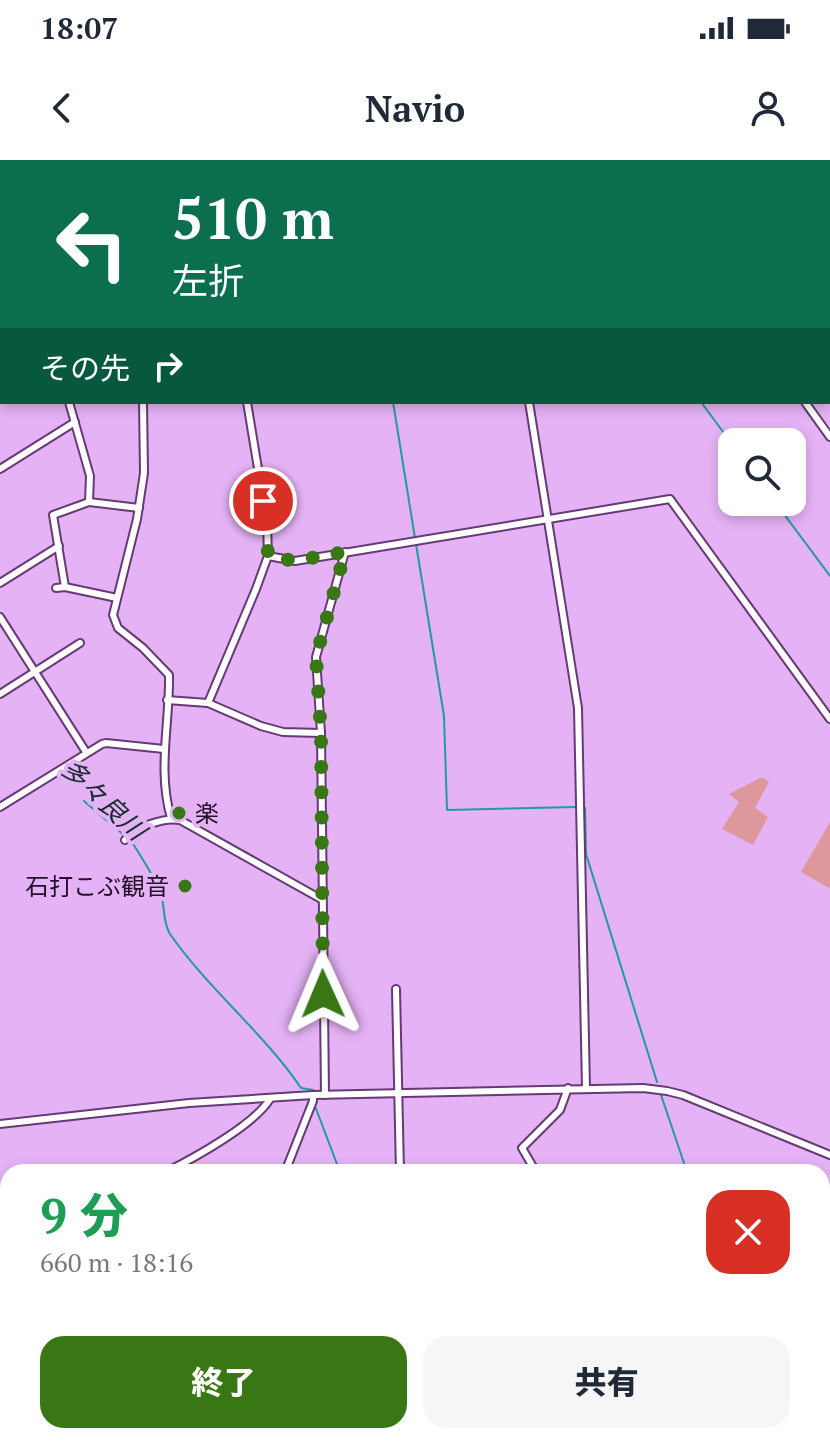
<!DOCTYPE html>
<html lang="ja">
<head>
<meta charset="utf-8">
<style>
	:root { --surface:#fff; --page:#f6f6f7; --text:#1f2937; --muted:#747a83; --accent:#387714 }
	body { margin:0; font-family:"PT Serif","Noto Sans JP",serif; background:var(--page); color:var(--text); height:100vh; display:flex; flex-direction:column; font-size:30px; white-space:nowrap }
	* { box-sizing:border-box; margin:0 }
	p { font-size:26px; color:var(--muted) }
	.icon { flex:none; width:44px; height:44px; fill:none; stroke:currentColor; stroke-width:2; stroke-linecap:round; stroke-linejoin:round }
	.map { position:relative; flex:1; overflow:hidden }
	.panel { position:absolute; left:0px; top:1004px; width:830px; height:280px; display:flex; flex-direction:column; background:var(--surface); border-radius:24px 24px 0 0; box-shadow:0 4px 12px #0003 }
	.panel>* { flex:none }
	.banner { position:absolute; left:0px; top:0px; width:830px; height:244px; box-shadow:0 4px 12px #0003; background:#0b6e4f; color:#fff; overflow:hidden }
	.tools { position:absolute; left:718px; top:268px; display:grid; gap:16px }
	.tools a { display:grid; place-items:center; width:88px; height:88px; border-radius:16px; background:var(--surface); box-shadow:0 4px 12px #0003; font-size:40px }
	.pin { position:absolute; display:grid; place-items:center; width:68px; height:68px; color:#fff; margin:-34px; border:4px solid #fff; border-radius:50%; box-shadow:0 2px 8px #0007 }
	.me { position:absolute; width:88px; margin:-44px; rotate:359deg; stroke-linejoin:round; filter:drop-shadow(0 0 6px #0008) }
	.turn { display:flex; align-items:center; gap:28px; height:168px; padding:0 40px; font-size:36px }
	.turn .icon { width:104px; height:104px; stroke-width:2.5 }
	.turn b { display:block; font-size:56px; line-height:68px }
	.then { display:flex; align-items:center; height:76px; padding:0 40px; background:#0003; gap:16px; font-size:30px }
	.round { display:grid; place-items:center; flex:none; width:84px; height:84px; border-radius:24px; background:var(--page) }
	.head { display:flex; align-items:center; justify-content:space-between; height:136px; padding:0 40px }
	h1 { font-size:48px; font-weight:800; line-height:60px; color:#1e9e55 }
	.button { display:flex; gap:16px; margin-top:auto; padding:16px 40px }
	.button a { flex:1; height:92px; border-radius:24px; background:var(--accent); color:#fff; font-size:32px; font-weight:800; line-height:92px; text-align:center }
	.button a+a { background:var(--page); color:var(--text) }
	.status { display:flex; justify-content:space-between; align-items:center; height:56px; padding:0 40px; background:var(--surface); direction:ltr }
	.status svg { height:22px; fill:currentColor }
	header { display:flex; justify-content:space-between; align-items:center; height:104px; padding:0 40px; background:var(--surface); font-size:36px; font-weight:800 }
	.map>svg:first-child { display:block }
	.green { fill:#dc989a }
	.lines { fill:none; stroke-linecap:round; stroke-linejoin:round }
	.stream { stroke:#229b9d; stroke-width:2 }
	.minor-casing { stroke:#663a75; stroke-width:10 }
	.minor { stroke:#fff; stroke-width:6 }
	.rail-casing { stroke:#795985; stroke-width:5 }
	.rail { stroke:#e4b2f5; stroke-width:2; stroke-dasharray:6; stroke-linecap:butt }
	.route { stroke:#387714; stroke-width:14; stroke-dasharray:0 25.2 }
	.poi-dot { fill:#387714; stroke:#e4b2f5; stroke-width:3 }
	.labels { text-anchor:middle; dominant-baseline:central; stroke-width:8; stroke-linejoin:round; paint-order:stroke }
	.poi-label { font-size:24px; fill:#23112a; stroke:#e4b2f5; text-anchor:start }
	.water-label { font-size:26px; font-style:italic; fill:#162f30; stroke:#e4b2f5 }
</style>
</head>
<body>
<div class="status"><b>18:07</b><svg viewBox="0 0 49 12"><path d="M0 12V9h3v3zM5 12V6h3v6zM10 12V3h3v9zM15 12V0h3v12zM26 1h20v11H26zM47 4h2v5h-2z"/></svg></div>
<header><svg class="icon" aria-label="back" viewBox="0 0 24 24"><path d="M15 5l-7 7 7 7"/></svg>Navio<svg class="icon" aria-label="person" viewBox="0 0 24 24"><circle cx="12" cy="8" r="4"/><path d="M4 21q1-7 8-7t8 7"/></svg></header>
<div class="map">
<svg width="830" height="1284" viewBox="0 0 830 1284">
	<rect width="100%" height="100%" fill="#e4b2f5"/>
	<g class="green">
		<path d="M762 617 769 622 755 648 768 657 753 685 722 669 739 642 729 634Z"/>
		<path d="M830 662V726L829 728 801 712Z"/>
	</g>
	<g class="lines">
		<g class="stream">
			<path d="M157 0 158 2"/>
			<path d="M312 0 314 2"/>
			<path d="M494 0V2"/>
			<path d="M39 2 42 0"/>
			<path d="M195 2 199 0"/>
			<path d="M0 27 2 25"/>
			<path d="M393 242 415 378"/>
			<path d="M701 242 732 284"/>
			<path d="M775 342 830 416"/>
			<path d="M416 384 444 556 447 650 576 647"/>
			<path d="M84 641 125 676"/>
			<path d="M583 648H585L586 694 657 922"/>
			<path d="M130 679C141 697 156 718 162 739 165 751 163 763 170 774 209 830 263 872 301 928L313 930"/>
			<path d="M661 935 687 1012"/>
			<path d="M315 946 340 1012"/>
			<path d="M281 1012 309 942"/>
			<path d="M420 1276 424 1284"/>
			<path d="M760 1276 762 1284"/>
			<path d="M174 1284 177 1276"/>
			<path d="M358 1284 360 1276"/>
		</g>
		<defs>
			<g id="minor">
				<path d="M62 0 63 2"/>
				<path d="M489 0 490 2"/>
				<path d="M624 0 625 2"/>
				<path d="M729 2 730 0"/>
				<path d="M0 197 2 195"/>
				<path d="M143 242 144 313 137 359 113 455 118 468 143 488 169 515C170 563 157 610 171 658"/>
				<path d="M529 242 578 548 586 928"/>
				<path d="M805 242 830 277"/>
				<path d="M0 309 75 262"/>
				<path d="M89 342 139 348"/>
				<path d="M268 396 295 401 670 339 830 559"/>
				<path d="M0 423 59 386"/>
				<path d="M65 427 53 355 89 342 90 316 69 242"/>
				<path d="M56 428 65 427 117 438"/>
				<path d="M0 457 86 592"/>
				<path d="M0 534 80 483"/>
				<path d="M167 540 208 543 261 566 283 572 321 573"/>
				<path d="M208 543 256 429 268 396 267 363 247 242"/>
				<path d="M0 647 102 584 106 583 164 589"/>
				<path d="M125 680C135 667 164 657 180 660L321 739"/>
				<path d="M396 829 400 1012"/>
				<path d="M325 935 321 573 316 497 345 392"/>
				<path d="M0 964 189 943 313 935 643 928 667 931 683 935 830 995"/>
				<path d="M166 1012C194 998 254 965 270 939"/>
				<path d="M285 1012 313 941V935"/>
				<path d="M536 1012 522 988 560 950 568 928"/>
				<path d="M0 1037 3 1056 8 1071"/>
				<path d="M0 1118 8 1110"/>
				<path d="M503 1276 509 1284"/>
				<path d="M170 1284 174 1276"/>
			</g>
		</defs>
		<use href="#minor" class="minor-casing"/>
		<use href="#minor" class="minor"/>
		<defs>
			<g id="rail">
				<path d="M700 0 702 2"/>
				<path d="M828 141 830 143"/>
			</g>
		</defs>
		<use href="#rail" class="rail-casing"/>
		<use href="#rail" class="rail"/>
	</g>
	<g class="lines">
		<path class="route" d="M263 341 267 363 268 396 295 401 345 392 316 497 321 573 323 834"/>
	</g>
	<g class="poi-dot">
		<circle cx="179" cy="653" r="8"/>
		<circle cx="185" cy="726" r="8"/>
	</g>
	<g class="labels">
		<g class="poi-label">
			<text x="195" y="653">楽</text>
			<text x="169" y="726" text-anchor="end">石打こぶ観音</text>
		</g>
		<g class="water-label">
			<text transform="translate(104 639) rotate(43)">多々良川</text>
		</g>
	</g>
</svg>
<div class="tools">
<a><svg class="icon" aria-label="search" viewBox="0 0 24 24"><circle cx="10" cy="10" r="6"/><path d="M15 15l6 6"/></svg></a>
</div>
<div class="pin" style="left:263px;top:341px;background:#d93025"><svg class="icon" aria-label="arrive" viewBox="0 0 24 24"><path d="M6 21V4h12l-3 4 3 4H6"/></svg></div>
<svg class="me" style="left:323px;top:834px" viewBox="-20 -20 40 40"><path d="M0-17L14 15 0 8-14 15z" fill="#387714" stroke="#fff" stroke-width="4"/></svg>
<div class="banner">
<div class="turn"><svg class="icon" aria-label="left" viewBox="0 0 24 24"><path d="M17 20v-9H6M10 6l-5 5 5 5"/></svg><div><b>510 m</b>左折</div></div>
<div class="then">その先<svg class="icon" aria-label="right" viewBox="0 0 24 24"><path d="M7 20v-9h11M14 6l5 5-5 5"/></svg></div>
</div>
<section class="panel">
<div class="head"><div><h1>9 分</h1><p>660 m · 18:16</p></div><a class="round" style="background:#d93025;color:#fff"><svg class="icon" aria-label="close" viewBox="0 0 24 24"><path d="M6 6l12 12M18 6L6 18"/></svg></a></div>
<div class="button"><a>終了</a><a>共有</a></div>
</section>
</div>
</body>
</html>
